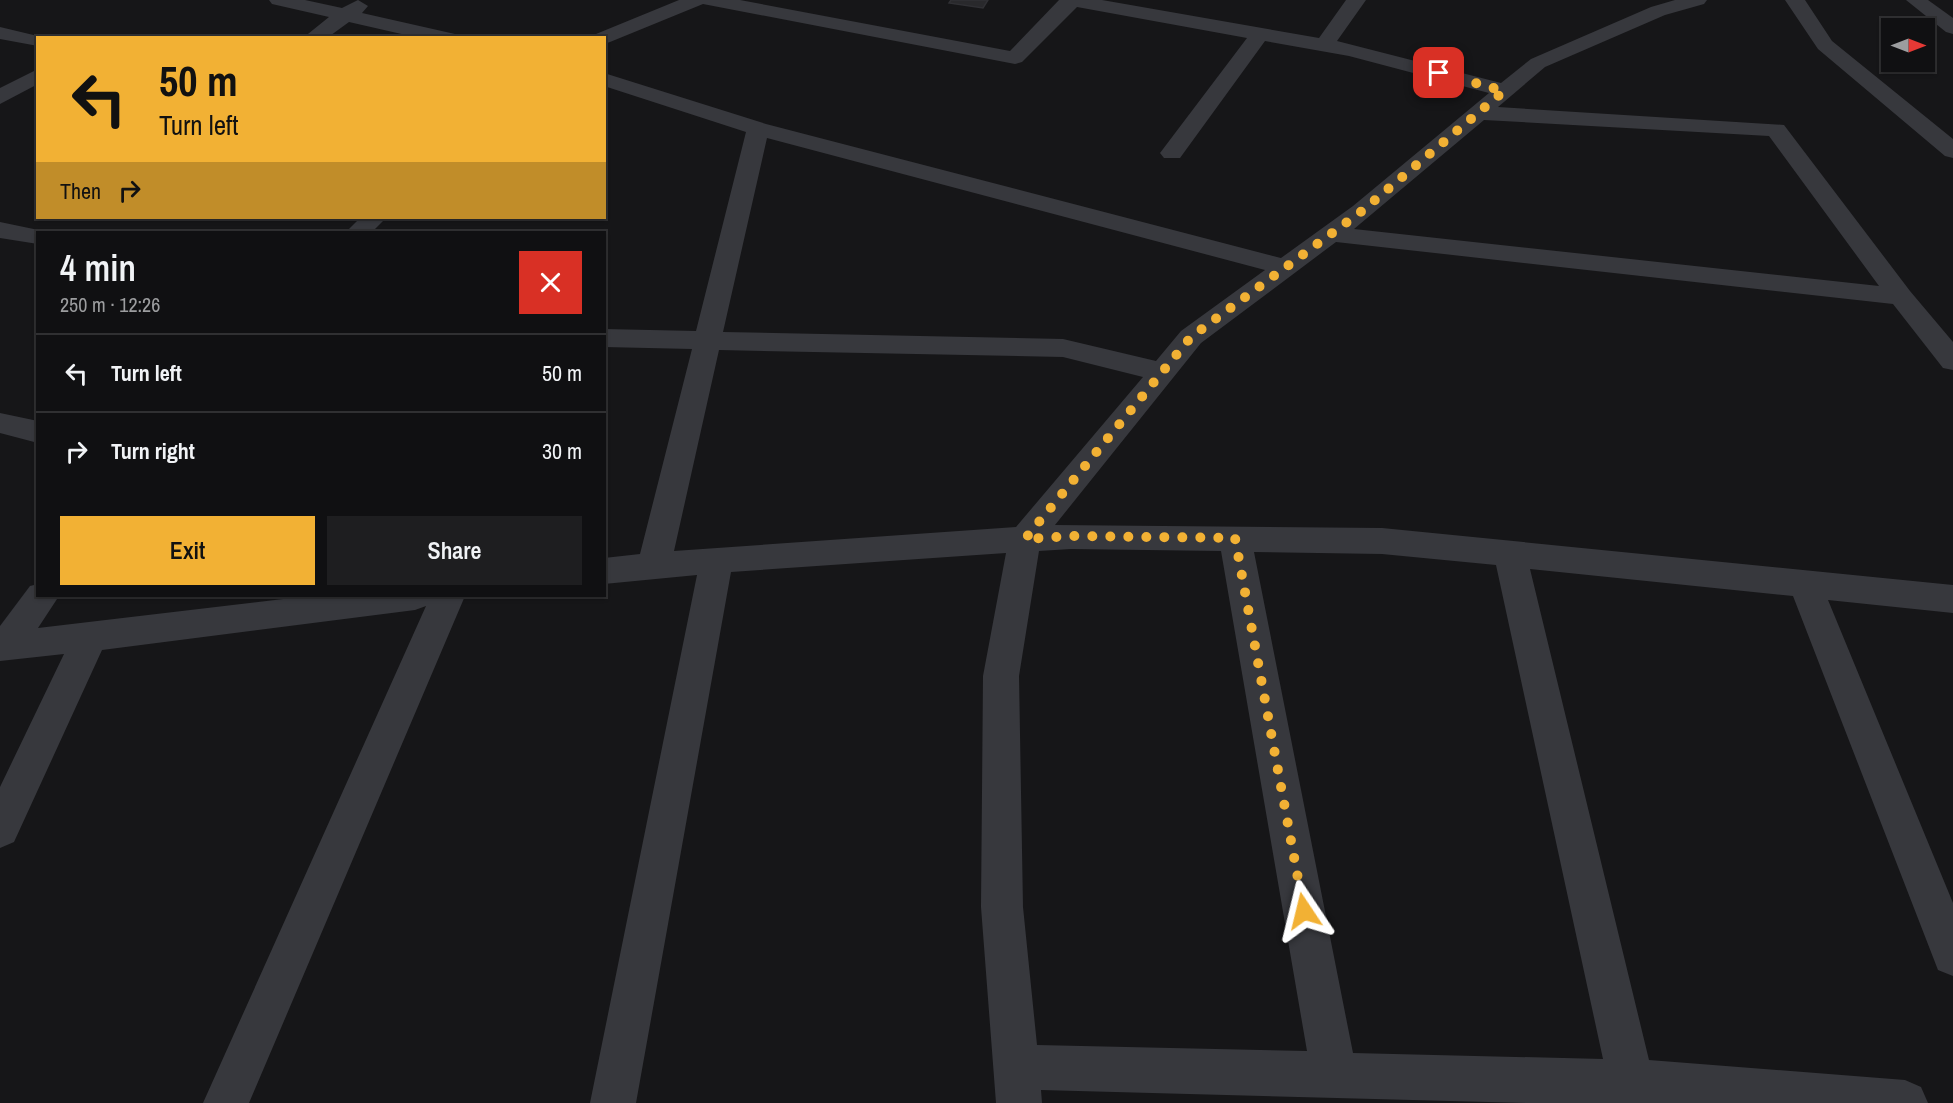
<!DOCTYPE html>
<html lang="en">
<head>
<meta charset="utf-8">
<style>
	:root { --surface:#101012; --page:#1e1e20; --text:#f1f3f6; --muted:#9c9d9f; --line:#303032; --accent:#f2b134 }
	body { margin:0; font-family:"Archivo Narrow",sans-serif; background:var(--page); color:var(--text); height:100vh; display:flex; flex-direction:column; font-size:22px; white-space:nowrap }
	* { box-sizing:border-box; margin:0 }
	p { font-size:20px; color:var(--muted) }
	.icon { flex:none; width:33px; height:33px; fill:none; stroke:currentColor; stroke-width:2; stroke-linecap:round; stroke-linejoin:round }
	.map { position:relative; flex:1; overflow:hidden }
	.sheet { position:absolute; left:36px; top:231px; width:570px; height:366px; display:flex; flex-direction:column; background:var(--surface); border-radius:0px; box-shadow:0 2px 4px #0004,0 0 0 2px var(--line) }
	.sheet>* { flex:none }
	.banner { position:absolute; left:36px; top:36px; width:570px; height:183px; border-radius:0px; box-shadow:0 2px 4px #0004,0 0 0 2px var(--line); background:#f2b134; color:#111; overflow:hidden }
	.needle { width:39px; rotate:90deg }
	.tools { position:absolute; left:1881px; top:18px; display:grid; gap:12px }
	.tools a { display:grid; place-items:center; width:54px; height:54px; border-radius:0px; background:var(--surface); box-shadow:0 2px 4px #0004,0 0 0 2px var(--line); font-size:30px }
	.pin { position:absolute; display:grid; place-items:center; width:51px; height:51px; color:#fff; margin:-26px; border-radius:12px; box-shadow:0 3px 9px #0006 }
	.me { position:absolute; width:66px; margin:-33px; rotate:350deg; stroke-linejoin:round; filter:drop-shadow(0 0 4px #0008) }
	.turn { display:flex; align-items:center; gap:21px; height:126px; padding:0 24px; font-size:27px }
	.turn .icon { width:78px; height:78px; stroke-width:2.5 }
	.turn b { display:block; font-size:42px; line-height:51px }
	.then { display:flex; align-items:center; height:57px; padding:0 24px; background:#0003; gap:12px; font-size:22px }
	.round { display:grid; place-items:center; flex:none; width:63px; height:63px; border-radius:0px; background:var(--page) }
	.head { display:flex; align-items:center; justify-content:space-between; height:102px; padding:0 24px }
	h1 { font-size:36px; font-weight:600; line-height:45px }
	.cta { display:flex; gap:12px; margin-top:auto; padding:12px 24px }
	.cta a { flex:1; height:69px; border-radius:0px; background:var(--accent); color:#111; font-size:24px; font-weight:600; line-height:69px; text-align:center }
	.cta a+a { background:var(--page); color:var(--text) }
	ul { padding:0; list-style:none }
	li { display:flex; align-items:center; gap:18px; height:78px; padding:0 24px; border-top:2px solid var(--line) }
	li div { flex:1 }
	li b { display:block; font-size:22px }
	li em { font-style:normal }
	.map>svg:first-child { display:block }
	.building { fill:#29292c; stroke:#303034; stroke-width:1.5 }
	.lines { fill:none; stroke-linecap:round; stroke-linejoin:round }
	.minor { fill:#37383d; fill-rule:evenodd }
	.route { stroke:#f2b134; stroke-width:10; stroke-dasharray:0 18 }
</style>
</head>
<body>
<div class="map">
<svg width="1953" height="1103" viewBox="0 0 1953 1103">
	<rect width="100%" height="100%" fill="#161618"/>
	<path class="building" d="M951 0H988L983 8 949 3Z"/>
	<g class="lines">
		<g class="minor">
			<path d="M269 0H305L342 8 358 0 368 6 362 13 455 34 458 38H419L349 22 327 38H303L329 17 272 4Z"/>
			<path d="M679 0H740L1010 51 1059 0H1102L1319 38 1346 0H1366L1337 41 1501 83 1531 59 1651 7 1675 0H1707L1704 4 1665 15 1545 67 1498 107 1784 125 1910 291 1953 342V370L1943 368 1893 304 1336 242 1201 343 1055 525 1382 528 1953 585V613L1828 600 1953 903V976L1938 970 1793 596 1530 569 1649 1060 1905 1080 1921 1087 1928 1103H1526L1041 1090 1042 1103H996L981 907 983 676 1006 553 731 572 636 1103H590L697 575 604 584V558L640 554 692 349 604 347V329L696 331 746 132 604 86V73L766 124 1281 258 1353 206 1489 93 1349 56 1265 41 1180 158H1164L1160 153 1247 38 1077 7 1022 62 1015 64 703 4 610 42 604 44V38H593L596 34ZM1484 120 1769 136 1879 286 1354 229ZM767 138 1265 270 1181 331 1156 361 1063 339 723 332ZM719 350 1063 357 1143 377 1016 527 674 551ZM1071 549 1221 551 1307 1051 1037 1045 1023 907 1019 676 1039 551ZM1254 552 1382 554 1496 565 1603 1059 1353 1053Z"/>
			<path d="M1785 0H1805L1832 41 1953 139V158L1945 156 1818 49Z"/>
			<path d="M1906 0H1928L1953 18V34L1946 32Z"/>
			<path d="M0 27 46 38H38V46L0 39Z"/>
			<path d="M38 69V84L0 104V88Z"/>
			<path d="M360 218H386L372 232H346Z"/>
			<path d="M0 222 48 232H38V244L0 238Z"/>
			<path d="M0 413 38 421V443L0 433Z"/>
			<path d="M38 584V596H59L38 628 308 596H465L249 1103H203L426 606 415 610 102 650 14 842 0 848V787L64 654 0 661V626L30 586Z"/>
		</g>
	</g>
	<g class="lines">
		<path class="route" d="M1304 911 1235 538 1071 536 1025 539 1191 337 1362 211 1504 91 1439 73"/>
	</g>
</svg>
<div class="tools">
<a><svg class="needle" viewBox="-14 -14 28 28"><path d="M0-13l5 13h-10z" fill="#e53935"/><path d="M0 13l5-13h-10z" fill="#9c9d9f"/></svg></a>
</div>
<div class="pin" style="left:1439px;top:73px;background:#d93025"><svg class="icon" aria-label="arrive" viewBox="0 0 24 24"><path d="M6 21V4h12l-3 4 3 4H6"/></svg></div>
<svg class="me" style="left:1304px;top:911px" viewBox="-20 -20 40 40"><path d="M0-17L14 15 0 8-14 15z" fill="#f2b134" stroke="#fff" stroke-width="4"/></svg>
<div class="banner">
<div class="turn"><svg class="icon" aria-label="left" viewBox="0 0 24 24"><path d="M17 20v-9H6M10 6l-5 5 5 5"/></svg><div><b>50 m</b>Turn left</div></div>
<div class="then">Then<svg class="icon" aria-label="right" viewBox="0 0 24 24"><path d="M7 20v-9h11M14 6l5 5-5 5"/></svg></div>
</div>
<section class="sheet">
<div class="head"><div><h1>4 min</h1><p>250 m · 12:26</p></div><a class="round" style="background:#d93025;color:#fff"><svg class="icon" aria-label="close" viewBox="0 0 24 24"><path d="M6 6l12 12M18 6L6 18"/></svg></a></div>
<ul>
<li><svg class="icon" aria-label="left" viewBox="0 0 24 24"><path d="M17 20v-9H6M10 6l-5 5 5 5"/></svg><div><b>Turn left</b></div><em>50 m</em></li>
<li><svg class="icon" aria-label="right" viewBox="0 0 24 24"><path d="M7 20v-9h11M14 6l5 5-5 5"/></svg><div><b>Turn right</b></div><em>30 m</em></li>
</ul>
<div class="cta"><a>Exit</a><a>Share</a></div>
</section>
</div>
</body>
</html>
